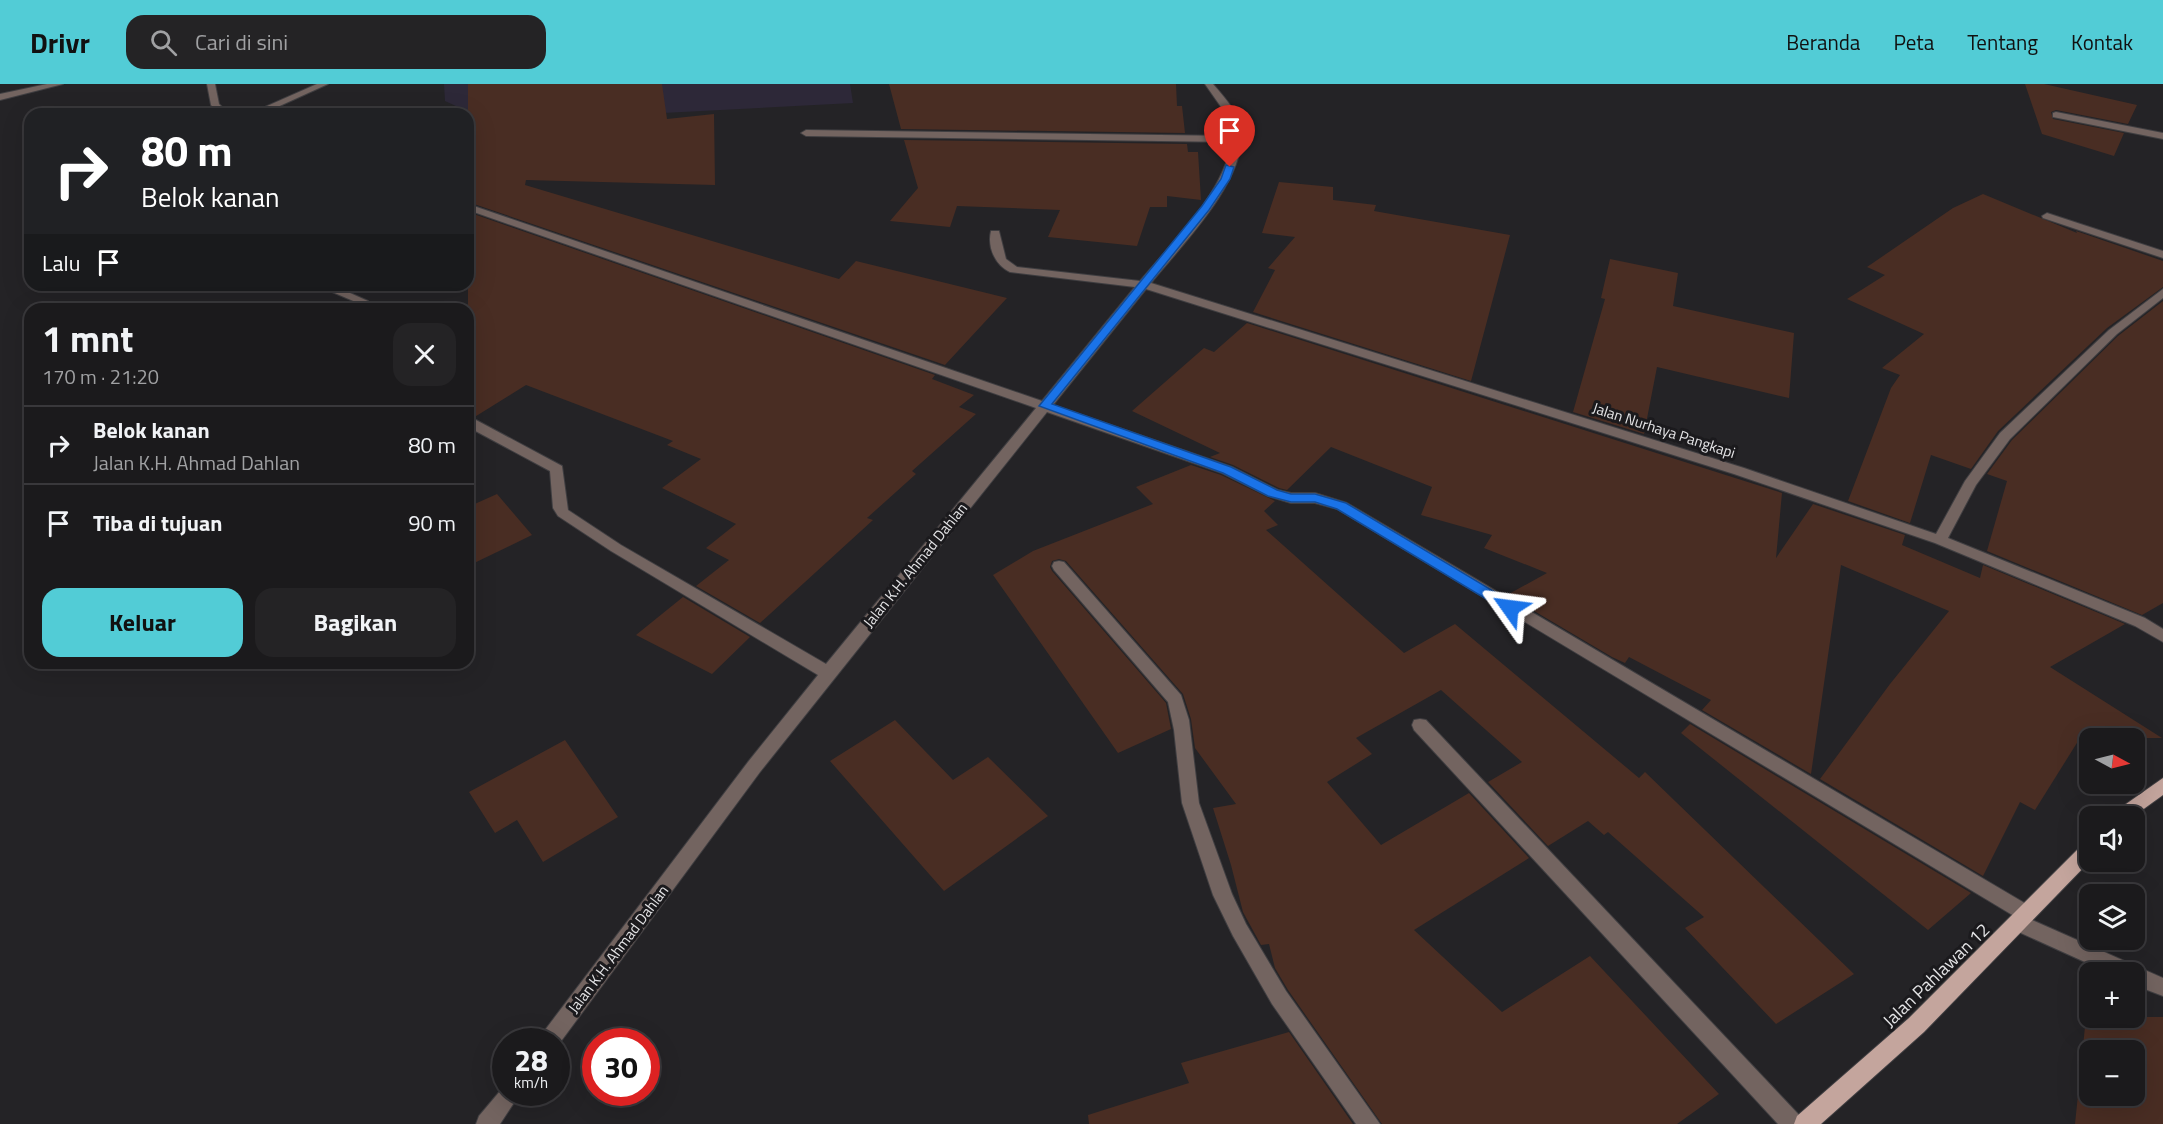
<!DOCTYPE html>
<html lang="id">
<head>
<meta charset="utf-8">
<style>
	:root { --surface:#1b1a1c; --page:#242325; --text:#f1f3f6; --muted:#a0a1a3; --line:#39383b; --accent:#52ccd6 }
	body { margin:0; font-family:"Titillium Web",sans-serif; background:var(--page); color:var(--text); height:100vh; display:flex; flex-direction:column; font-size:22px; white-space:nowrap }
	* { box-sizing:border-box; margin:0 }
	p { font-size:20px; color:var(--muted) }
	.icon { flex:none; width:33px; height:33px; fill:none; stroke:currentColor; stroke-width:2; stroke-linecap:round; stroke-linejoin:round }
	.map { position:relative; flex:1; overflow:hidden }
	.drawer { position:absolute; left:24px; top:219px; width:450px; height:366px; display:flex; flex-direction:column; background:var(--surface); border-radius:18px; box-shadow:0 6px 24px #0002,0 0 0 2px var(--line) }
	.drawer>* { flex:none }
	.hud { position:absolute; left:24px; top:24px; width:450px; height:183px; border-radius:18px; box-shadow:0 6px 24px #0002,0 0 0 2px var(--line); background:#202124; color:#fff; overflow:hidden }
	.needle { width:39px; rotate:97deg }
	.buttons { position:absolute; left:2079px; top:644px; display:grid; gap:12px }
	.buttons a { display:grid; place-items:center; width:66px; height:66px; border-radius:12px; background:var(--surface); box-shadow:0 6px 24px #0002,0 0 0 2px var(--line); font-size:30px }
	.speed { position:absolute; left:492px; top:944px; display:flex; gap:12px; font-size:30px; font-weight:700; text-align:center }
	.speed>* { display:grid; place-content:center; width:78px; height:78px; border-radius:50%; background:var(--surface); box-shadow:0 6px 24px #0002,0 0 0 2px var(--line); line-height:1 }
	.speed small { font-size:15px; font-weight:400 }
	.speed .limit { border:9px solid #d22; background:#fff; color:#111 }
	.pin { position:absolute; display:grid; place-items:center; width:51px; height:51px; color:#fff; margin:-62px -26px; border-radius:50% 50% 50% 0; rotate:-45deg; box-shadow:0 0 6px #0007 }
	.pin .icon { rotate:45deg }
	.me { position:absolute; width:66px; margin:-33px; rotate:301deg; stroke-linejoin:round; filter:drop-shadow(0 0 4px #0008) }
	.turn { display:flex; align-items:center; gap:21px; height:126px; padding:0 18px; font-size:27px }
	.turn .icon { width:78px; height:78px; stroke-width:2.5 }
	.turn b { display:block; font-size:42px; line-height:51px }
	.then { display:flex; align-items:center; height:57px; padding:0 18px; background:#0003; gap:12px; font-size:22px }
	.round { display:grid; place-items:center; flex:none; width:63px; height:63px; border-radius:18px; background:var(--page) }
	.head { display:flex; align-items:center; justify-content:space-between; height:102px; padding:0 18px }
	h1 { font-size:36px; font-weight:700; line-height:45px }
	.button { display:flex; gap:12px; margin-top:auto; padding:12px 18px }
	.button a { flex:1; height:69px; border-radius:18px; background:var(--accent); color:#111; font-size:24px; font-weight:700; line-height:69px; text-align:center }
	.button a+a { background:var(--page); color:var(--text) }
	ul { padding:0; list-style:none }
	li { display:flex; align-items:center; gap:18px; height:78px; padding:0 18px; border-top:2px solid var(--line) }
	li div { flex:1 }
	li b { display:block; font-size:22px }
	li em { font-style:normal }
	header { display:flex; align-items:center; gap:36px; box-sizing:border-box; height:84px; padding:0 30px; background:var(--accent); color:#111 }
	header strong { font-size:28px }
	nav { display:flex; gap:33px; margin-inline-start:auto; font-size:21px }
	.search { width:420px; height:54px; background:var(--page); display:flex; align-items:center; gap:15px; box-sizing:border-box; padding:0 21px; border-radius:18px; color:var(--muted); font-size:22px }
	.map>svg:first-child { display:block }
	.education { fill:#2d2838 }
	.building { fill:#492d23; fill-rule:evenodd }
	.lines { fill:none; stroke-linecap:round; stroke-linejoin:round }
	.minor-casing { stroke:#3f3e41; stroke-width:2 }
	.major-casing { stroke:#3f3e41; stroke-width:2 }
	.minor { fill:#736460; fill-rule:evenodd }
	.major { fill:#c4a59d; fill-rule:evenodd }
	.route { fill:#1a73e8; stroke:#114b97; stroke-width:1.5 }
	.labels { text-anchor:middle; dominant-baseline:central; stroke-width:6; stroke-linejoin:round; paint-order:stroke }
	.street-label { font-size:15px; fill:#e4e4e6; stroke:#1b1a1d }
	.near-street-label { font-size:18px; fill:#e4e4e6; stroke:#1b1a1d }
</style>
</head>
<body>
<header>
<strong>Drivr</strong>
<div class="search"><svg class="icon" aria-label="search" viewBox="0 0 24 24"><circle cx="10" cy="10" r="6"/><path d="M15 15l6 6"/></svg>Cari di sini</div>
<nav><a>Beranda</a><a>Peta</a><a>Tentang</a><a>Kontak</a></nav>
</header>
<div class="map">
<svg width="2163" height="1040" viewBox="0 0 2163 1040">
	<rect width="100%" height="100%" fill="#242326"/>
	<path class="education" d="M444 0H850L853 19 663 29 513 48 445 17Z"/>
	<g class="building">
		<path d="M468 0H662L667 35 714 30 715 101 526 96 525 101 839 195 856 177 1007 214 945 281 468 118Z"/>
		<path d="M889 0H1176L1177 22H1182L1185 49 901 45Z"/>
		<path d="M2025 0H2044L2137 21 2128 40 2056 26 2051 28 2053 35 2124 49 2114 72 2042 50Z"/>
		<path d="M904 56 1187 60 1188 68H1198L1201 116 1167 112V123H1150L1137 162 1048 153 1060 126 957 122 950 143 890 137 918 104Z"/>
		<path d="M1279 98 1333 103V116L1376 121 1374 127 1510 151 1471 297 1253 228 1275 186 1268 184 1295 153 1262 149Z"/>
		<path d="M1983 110 2077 149 2076 147 2163 177V203L2107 244 1998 347 1971 385 1931 371 1910 439 1848 417 1891 304 1900 291 1882 284 1924 250 1847 215 1885 191 1867 183 1953 124Z"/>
		<path d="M468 128 935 291 932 295 974 311 959 323 976 330 912 387 916 390 867 434 873 436 760 539 696 502 729 476 706 464 736 440 662 404 701 375 667 361 673 357 526 301 473 334H468Z"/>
		<path d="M1610 175 1678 189 1673 222 1794 249 1789 314 1657 283 1644 350 1573 328 1605 215 1601 214Z"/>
		<path d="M2163 217V519L2142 531 1987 467 2007 397 1987 390 2012 356 2118 252Z"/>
		<path d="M1247 239 1782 409 1776 474 1813 420 1905 451 1902 461 1980 494 1983 481 2125 540 2050 583 2162 654H2080L2035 726 2020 718 1983 792 1820 695 1890 600 1949 527 1841 481 1811 690 1702 626 1711 616 1629 573 1625 579 1612 573 1507 511 1547 489 1484 464 1492 451 1421 431 1432 403 1331 363 1287 406 1279 404 1233 381 1210 373 1220 369 1132 327 1204 264 1214 268Z"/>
		<path d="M1191 381 1221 391 1275 417 1264 427 1278 441 1266 446 1404 569 1455 540 1639 694 1645 688 1854 890 1776 940 1685 844 1704 833 1608 748 1604 751 1588 737 1548 762 1488 698 1522 678 1441 606 1356 654 1372 670 1327 698 1381 761 1469 709 1529 774 1414 846 1502 928 1590 872 1719 1010 1677 1040H1382L1288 906 1275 884 1269 860 1261 861 1243 828 1231 781 1213 724 1236 720 1195 664 1191 635 1183 610 1066 477 1059 475 1052 477 1050 483 1052 487 1166 619 1171 645 1118 669 993 491 1033 467 1153 420 1136 403Z"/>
		<path d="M497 410 532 451 468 482V423Z"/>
		<path d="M683 513 750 553 712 590 636 551Z"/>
		<path d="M895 636 953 696 988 673 1048 732 944 807 830 677Z"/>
		<path d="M1690 640 1971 809 1928 846 1681 649Z"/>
		<path d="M565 656 618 733 543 778 517 736 495 749 469 708Z"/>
		<path d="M2086 933H2163V1040H2075ZM2090 966H2134V1011H2090Z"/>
		<path d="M1289 948 1353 1040H1089L1088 1031 1189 999 1181 979Z"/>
	</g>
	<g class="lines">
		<defs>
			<g id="minor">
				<path d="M47 0H63L0 16V10Z"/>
				<path d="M207 0H215L219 20 229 30H219L211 21Z"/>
				<path d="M317 0H328L262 30H249Z"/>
				<path d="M1205 0H1213C1225 14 1239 29 1241 47 1247 96 1180 163 1151 199L1744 384 1936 450 1965 397 2000 349 2109 246 2163 205V214L2117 250 2010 355 1976 401 1948 454 2145 534 2163 545V558L2135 542 1935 459 1734 390 1146 205 1053 321 1232 383 1278 406 1291 409H1315L1347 419 2033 824 2035 830 2032 836 2163 894V912L2134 901V888H2107L2012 845 2010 839 2014 832 1337 425 1315 419H1291L1268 412 1222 389 1047 328 760 688 556 964V957H539L542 950 748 678 818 591 611 467 558 432 553 424 550 387 468 343V336H476L562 382 568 426 621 461 826 580 1036 324 468 126V120L1042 317 1135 203 1010 188C995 181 987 163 991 147H999L1006 175 1017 183 1140 197C1174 156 1222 112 1232 58L806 52 801 49 806 46 1232 52 1226 30Z"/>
				<path d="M2056 28 2163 49V55L2053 33V29Z"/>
				<path d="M2047 129 2163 167V174L2043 134 2042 132Z"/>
				<path d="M316 201H332L368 217 362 220 358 219Z"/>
				<path d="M1059 477 1064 478 1181 611 1189 636 1199 719 1232 810 1246 840 1286 907 1380 1040H1356L1272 920 1233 852 1213 811 1182 719 1174 646 1168 618 1054 486 1052 482 1054 478Z"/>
				<path d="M1420 635 1426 636 1800 1032 1803 1040H1778L1414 646 1412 641 1414 636Z"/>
				<path d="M506 1000V1008H521L500 1040H476L479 1032Z"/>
			</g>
			<g id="major">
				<path d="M2163 694V711L2134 732H2113L2116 727Z"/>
				<path d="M2090 756V777L1924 948 1821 1040H1794L1797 1032 1909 934 2084 759Z"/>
			</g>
		</defs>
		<use href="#minor" class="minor-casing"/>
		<use href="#major" class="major-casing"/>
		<use href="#minor" class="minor"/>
		<use href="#major" class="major"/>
	</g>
	<path class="route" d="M1226 81 1234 83 1230 95 1209 126 1052 320 1231 383 1277 406 1291 410H1315L1346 419 1515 520 1517 524 1515 527H1506L1337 425 1315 418H1291L1268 412 1223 389 1039 322 1202 122 1221 95Z"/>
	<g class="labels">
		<g class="street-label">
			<text transform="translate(1664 346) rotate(18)">Jalan Nurhaya Pangkapi</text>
			<text transform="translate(915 481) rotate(-51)">Jalan K.H. Ahmad Dahlan</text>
			<text transform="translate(618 865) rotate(-53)">Jalan K.H. Ahmad Dahlan</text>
		</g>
		<g class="near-street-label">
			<text transform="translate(1936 891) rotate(-44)">Jalan Pahlawan 12</text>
		</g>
	</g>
</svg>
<div class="buttons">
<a><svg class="needle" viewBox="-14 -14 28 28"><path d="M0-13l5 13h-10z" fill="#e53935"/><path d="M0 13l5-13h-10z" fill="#a0a1a3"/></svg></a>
<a><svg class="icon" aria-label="sound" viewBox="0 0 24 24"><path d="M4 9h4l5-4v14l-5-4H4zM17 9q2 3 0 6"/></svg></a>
<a><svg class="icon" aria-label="layers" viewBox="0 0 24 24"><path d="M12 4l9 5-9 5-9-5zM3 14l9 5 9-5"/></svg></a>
<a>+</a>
<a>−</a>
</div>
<div class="speed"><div>28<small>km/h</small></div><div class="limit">30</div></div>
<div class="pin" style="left:1230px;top:83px;background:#d93025"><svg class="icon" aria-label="arrive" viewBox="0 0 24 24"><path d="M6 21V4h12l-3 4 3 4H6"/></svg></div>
<svg class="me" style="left:1510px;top:524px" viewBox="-20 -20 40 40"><path d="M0-17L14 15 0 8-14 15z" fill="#1a73e8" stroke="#fff" stroke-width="4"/></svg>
<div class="hud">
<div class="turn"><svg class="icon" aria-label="right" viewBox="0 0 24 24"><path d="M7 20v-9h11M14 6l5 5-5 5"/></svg><div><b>80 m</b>Belok kanan</div></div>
<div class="then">Lalu<svg class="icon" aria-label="arrive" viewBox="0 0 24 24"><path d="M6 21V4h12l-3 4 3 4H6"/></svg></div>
</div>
<section class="drawer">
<div class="head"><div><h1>1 mnt</h1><p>170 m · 21:20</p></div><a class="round"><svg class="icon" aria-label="close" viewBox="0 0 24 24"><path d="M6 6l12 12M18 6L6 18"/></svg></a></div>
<ul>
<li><svg class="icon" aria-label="right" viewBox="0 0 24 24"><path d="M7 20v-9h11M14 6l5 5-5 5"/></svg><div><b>Belok kanan</b><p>Jalan K.H. Ahmad Dahlan</p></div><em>80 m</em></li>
<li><svg class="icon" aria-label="arrive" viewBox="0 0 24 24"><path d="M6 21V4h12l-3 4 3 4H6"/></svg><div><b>Tiba di tujuan</b></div><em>90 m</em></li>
</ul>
<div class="button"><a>Keluar</a><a>Bagikan</a></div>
</section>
</div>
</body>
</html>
